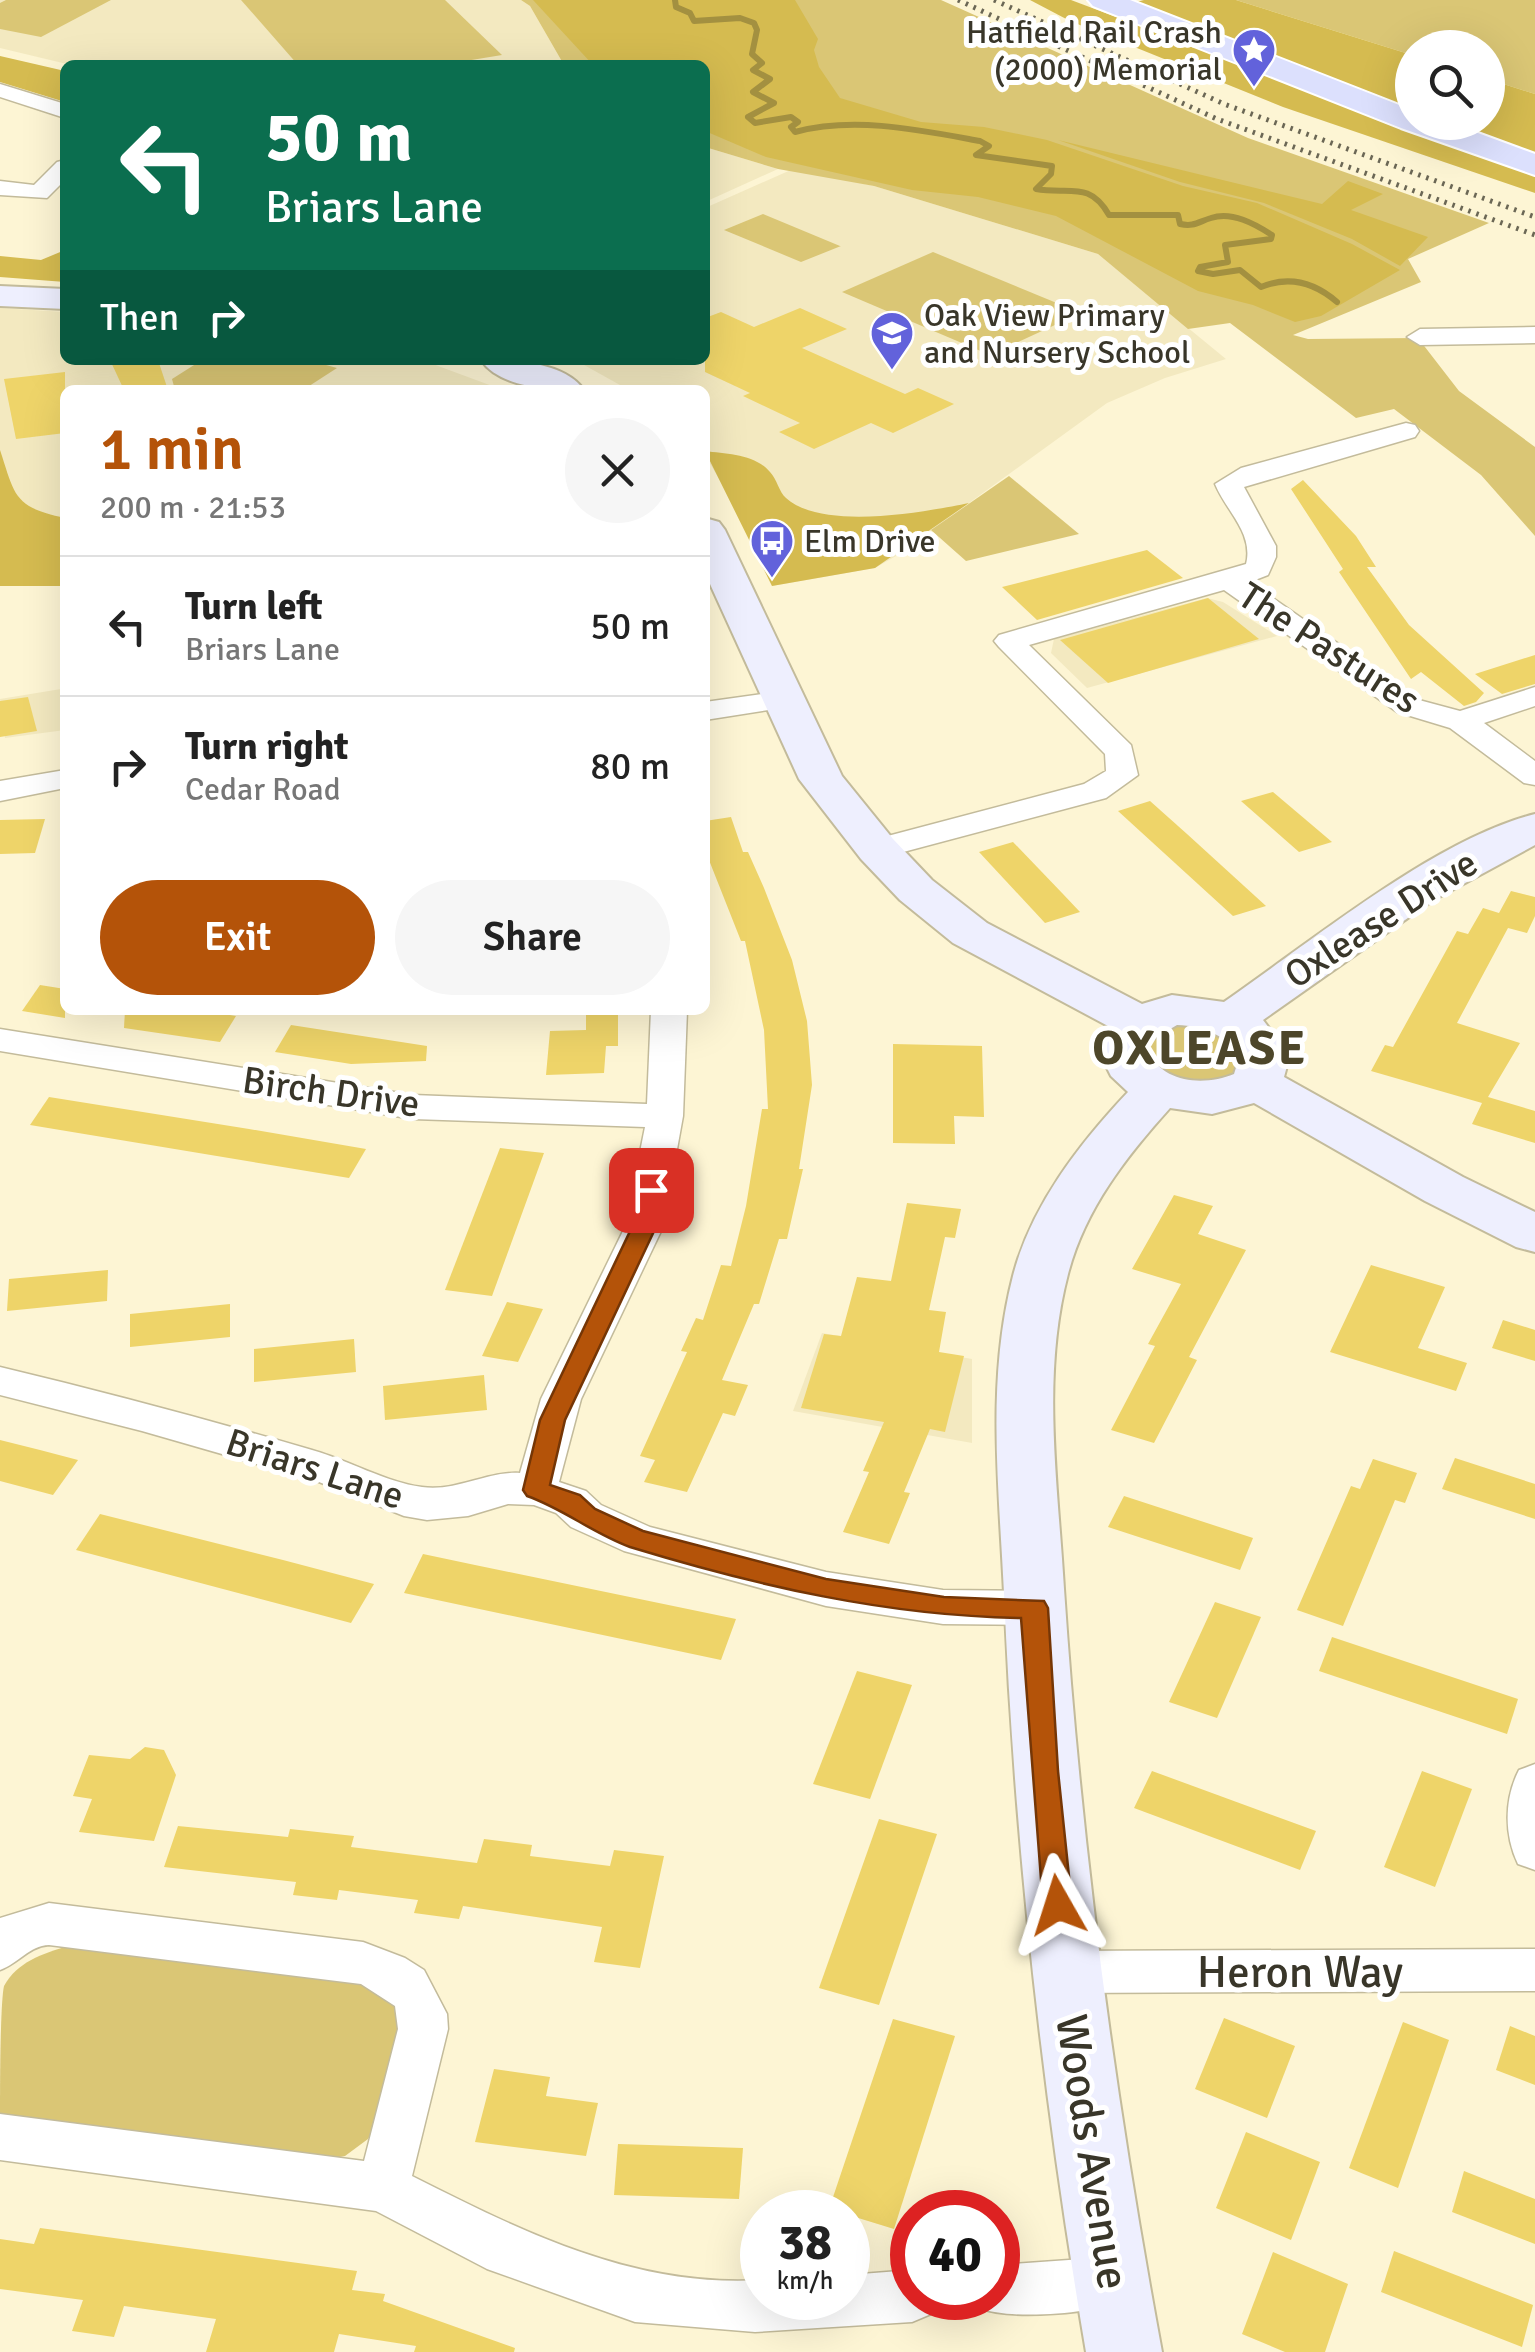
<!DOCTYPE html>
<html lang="en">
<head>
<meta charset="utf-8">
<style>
	:root { --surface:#fff; --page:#f6f6f6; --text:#222; --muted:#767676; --line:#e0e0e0; --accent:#b45309 }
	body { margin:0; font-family:Signika,sans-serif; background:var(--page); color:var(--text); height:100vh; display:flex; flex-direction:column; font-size:38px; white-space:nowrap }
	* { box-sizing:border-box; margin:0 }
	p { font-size:32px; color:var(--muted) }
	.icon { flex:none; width:55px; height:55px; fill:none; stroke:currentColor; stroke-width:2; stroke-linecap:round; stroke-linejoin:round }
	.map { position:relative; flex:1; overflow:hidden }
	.sheet { position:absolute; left:60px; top:385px; width:650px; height:630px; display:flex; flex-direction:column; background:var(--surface); border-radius:15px; box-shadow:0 10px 40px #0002 }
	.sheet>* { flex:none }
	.banner { position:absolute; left:60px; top:60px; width:650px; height:305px; border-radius:15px; box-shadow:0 10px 40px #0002; background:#0b6e4f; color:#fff; overflow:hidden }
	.tools { position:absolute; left:1395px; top:30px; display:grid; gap:20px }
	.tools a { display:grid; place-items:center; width:110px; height:110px; border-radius:50%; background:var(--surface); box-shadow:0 10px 40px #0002; font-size:50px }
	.speed { position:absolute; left:740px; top:2190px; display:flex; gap:20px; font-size:50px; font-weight:700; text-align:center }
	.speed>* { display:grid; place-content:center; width:130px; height:130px; border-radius:50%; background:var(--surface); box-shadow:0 10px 40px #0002; line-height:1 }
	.speed small { font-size:25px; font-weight:400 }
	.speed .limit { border:15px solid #d22; background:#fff; color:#111 }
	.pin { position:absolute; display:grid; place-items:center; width:85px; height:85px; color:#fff; margin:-42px; border-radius:20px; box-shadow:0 5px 15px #0006 }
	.me { position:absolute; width:110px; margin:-55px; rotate:354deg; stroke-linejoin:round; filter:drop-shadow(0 0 8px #0008) }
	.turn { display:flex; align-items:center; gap:35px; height:210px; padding:0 40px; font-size:45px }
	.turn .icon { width:130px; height:130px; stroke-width:2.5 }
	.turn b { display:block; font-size:70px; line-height:85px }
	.then { display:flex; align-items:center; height:95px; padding:0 40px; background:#0003; gap:20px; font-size:38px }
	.round { display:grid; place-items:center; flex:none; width:105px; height:105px; border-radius:52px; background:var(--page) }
	.head { display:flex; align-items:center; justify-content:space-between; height:170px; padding:0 40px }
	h1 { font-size:60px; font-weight:600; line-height:75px; color:var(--accent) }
	.cta { display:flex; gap:20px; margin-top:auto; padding:20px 40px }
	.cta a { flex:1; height:115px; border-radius:60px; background:var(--accent); color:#fff; font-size:40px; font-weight:600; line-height:115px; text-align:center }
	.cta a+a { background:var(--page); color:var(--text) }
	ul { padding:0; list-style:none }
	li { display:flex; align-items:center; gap:30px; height:140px; padding:0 40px; border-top:2px solid var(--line) }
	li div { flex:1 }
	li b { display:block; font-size:38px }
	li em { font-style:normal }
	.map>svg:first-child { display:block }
	.built { fill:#f3e9c0 }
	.green { fill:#dac675 }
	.forest { fill:#d5bb50 }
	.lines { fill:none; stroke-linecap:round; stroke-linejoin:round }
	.stream { stroke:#a39040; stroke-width:6 }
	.building { fill:#eed469 }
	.street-casing { stroke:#c3bb9b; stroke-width:3 }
	.secondary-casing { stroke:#c3bb9b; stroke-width:4 }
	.primary-casing { stroke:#fff; stroke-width:4 }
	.street { fill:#fff; fill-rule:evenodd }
	.secondary { fill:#eeeffe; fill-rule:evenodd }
	.primary { fill:#dce0fd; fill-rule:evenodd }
	.rail { stroke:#6b6755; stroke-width:5; stroke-dasharray:2.5 6; stroke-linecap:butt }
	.route { fill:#b45309; stroke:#753606; stroke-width:2.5 }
	.labels { text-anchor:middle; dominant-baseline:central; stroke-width:10; stroke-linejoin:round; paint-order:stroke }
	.far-poi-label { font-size:32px; fill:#393629; stroke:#fff; text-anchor:start }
	.street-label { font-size:38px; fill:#393629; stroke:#fff }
	.near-street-label { font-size:45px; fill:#393629; stroke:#fff }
	.district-label { font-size:48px; font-weight:bold; letter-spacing:2.5px; fill:#4d462a; stroke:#fff }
</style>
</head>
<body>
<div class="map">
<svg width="1535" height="2352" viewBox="0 0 1535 2352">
	<rect width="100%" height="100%" fill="#fdf5d4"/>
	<g class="built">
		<path d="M0 0H521L530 6 564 65H71L0 48Z"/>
		<path d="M705 147 778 169 705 202Z"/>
		<path d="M793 169 874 186 1098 254 1226 359 1165 378 1107 403 896 556 875 568 772 586 732 501 705 455V390H629L575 360H705V208Z"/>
		<path d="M0 308 65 312V360H422L503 390H65V586H0Z"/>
		<path d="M1207 598 1223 602 1277 636 1087 688 1051 653 1054 639Z"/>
		<path d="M61 689 65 730 5 738 0 699Z"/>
		<path d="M822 1333 972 1359V1443L793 1411Z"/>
	</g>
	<g class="green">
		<path d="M6 0H111L41 37 0 29V3Z"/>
		<path d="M241 0H445L502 55 441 65H298Z"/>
		<path d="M521 0H941L1248 138 1489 223 1408 259 1421 282 1293 335 1308 339 1418 338 1459 391 1535 447V536L1481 475 1394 409 1356 418 1230 323 1188 329 1098 254 874 186 778 169 705 147V65H564L530 6Z"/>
		<path d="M1236 0H1535V94L1488 79V48H1412V55Z"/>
		<path d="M763 214 840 246H841L801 262 724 230Z"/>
		<path d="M933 252 1081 313 990 355 842 292Z"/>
		<path d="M202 360H308L337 368 303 390H175L172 379Z"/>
		<path d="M1009 476 1079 534 966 561 931 530Z"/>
		<path d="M1187 1023 1218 1029 1242 1055 1233 1074C1196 1093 1175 1080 1146 1056L1150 1038 1171 1025Z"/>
		<path d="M68 1946 341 1972 387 1994 400 2013 402 2039 381 2118 368 2139 345 2156 317 2161 0 2118C0 2093 0 2004 4 1986 17 1962 42 1954 68 1946Z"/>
	</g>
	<g class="forest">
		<path d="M533 0H795L818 39 814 50 819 67 840 98 921 122 984 127 1047 140 1183 186 1257 203 1352 244 1400 270 1321 316 1295 322 1253 305 1198 291 1056 216 978 197 912 190 766 157 705 131V65H593Z"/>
		<path d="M1030 0H1071L1535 175V193L1283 107 1070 21Z"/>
		<path d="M1144 0H1236L1412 55V112L1132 3Z"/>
		<path d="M0 56 65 71V102L0 82Z"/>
		<path d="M1488 79 1535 94V156L1442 123 1488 122Z"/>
		<path d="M1058 140 1322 204 1348 181 1383 194 1351 210 1428 237 1400 266 1352 239 1264 203 1180 182Z"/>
		<path d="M65 250V282L0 277V256L41 260Z"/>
		<path d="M0 450C15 495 13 507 65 518V586H0Z"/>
		<path d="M705 451C727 454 755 454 770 472 777 479 779 492 786 498 823 531 925 512 969 503L875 568 772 586Z"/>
	</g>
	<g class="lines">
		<path class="stream" d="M675 0 676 7 690 13 694 21 740 18 754 23 757 30 752 54 762 63 753 70 770 79 753 92 774 103 748 117 755 123 791 117 798 122 791 127 795 132C854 116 920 130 980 141L989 146 976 155 1052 166 1051 174 1036 189C1069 195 1089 180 1109 215H1178L1180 224C1194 227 1198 222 1211 218 1232 211 1255 224 1272 235L1271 239 1225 245 1228 262 1200 267 1198 271 1213 274 1240 270 1261 287C1290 275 1315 283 1337 302"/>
	</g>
	<g class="building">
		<path d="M800 308 847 329 802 348 905 394 918 388 954 404 893 433 871 423 814 449 779 432 800 423 743 396 750 393 705 372V318L721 312 754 327Z"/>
		<path d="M110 360H158L168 390H124Z"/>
		<path d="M65 372V433L16 439 4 379Z"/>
		<path d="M1303 480 1356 536 1376 567H1367L1409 625 1484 693 1476 702 1464 706 1421 672 1411 679 1339 572 1343 569 1291 489Z"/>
		<path d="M1147 550 1183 578 1037 620 1002 587Z"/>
		<path d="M1208 598 1259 639 1108 683 1060 640Z"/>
		<path d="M1535 655V684L1502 694 1475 674Z"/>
		<path d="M28 697 37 731 0 737V701Z"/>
		<path d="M1273 792 1312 825 1332 842 1299 852 1241 801Z"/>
		<path d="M1150 801 1187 834 1266 906 1233 916 1118 811Z"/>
		<path d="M731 817 743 852H748L764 888 792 960 807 1021 812 1085 799 1169H803L787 1239H779L759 1304H754L722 1380 748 1385 735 1416 723 1413 687 1492 644 1482 655 1460 640 1456 687 1352 681 1351 696 1318 703 1320 721 1265 731 1266 746 1206 762 1109H768L764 1030 745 941H741L705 850V821Z"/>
		<path d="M45 819 35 853 0 854V820Z"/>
		<path d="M1013 842 1063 894 1080 912 1045 923 979 852Z"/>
		<path d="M1511 891 1535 897V916L1527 933 1508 928 1457 1023 1520 1043 1488 1097 1535 1111V1143L1472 1124 1482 1103 1371 1071 1385 1045 1393 1047 1457 931 1468 934 1483 908 1499 913Z"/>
		<path d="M40 985 65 989V1018L22 1011Z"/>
		<path d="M125 1010H199L236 1016 220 1042 124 1028Z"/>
		<path d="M586 1010H618V1046H606L604 1073 546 1075 550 1031 586 1030Z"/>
		<path d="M291 1025 427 1046 426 1061 351 1064 275 1052Z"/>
		<path d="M893 1044 982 1046 984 1117 954 1116 955 1144 893 1143Z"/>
		<path d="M49 1097 249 1129 366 1149 349 1178 30 1125Z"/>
		<path d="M500 1148 544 1153 492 1296 445 1290Z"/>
		<path d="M1174 1195 1213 1206 1198 1234 1246 1250 1189 1357 1197 1360 1154 1443 1111 1430 1155 1346 1148 1344 1181 1284 1132 1269Z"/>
		<path d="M907 1203 961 1209 955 1238 945 1237 929 1310 946 1312 939 1352 964 1356 945 1432 930 1429 904 1492 910 1493 889 1544 843 1532 869 1472 863 1471 884 1422 801 1408 824 1334 841 1336 857 1277 891 1281Z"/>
		<path d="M1371 1265 1445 1287 1418 1348 1467 1363 1456 1391 1330 1352Z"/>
		<path d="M108 1270 107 1301 7 1311 9 1279Z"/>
		<path d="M507 1302 543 1309 518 1362 482 1356Z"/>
		<path d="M230 1304V1337L130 1347V1314Z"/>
		<path d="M1503 1320 1535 1330V1361L1492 1348Z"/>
		<path d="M354 1339 356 1372 254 1382V1349Z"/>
		<path d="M484 1375 487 1410 385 1420 383 1386Z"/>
		<path d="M0 1440 40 1450 78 1460 53 1495 0 1481Z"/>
		<path d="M1455 1458 1535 1484V1519L1442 1489Z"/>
		<path d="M1373 1459 1417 1473 1405 1503 1395 1500 1343 1626 1297 1610 1351 1486 1360 1489Z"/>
		<path d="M1124 1496 1253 1538 1240 1570 1108 1527Z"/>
		<path d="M100 1514 283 1560 374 1584 351 1623 76 1550Z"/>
		<path d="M423 1554 475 1565 736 1619 721 1660 404 1593Z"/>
		<path d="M1215 1602 1261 1617 1217 1718 1169 1702Z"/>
		<path d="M1332 1637 1518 1699 1507 1734 1319 1671Z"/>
		<path d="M857 1671 912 1685 870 1799 813 1784Z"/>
		<path d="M145 1747 164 1750 176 1775 154 1841 79 1832 92 1799 73 1796 89 1755 130 1759Z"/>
		<path d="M1152 1771 1316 1831 1300 1870 1134 1808Z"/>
		<path d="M1422 1771 1472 1789 1435 1887 1384 1867Z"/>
		<path d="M879 1819 937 1834 879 2005 819 1988Z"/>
		<path d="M178 1826 288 1837 290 1829 354 1836 351 1847 477 1863 484 1839 532 1845 530 1856 610 1866 614 1850 664 1856 640 1968 594 1962 602 1927 463 1906 459 1919 414 1913 418 1900 339 1890 337 1900 293 1895 296 1882 164 1867Z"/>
		<path d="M1224 2018 1295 2046 1267 2118 1195 2089Z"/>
		<path d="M893 2019 955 2036 894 2229 829 2209Z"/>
		<path d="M1403 2022 1449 2040 1398 2188 1349 2168Z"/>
		<path d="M1510 2026 1535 2036V2085L1496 2070Z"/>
		<path d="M494 2069 550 2077 546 2096 598 2103 586 2156 475 2142Z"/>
		<path d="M1246 2132 1320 2162 1291 2240 1216 2208Z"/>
		<path d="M618 2144 743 2148 739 2199 614 2195Z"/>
		<path d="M1464 2171 1535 2199V2244L1452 2212Z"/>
		<path d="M40 2228 357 2271 352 2290 385 2294 383 2301 515 2348 514 2352H414L416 2346 339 2334 334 2352H206L216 2319 124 2306 114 2337 72 2331 83 2300 0 2289V2239L34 2244Z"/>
		<path d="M1394 2251 1533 2305 1522 2347 1381 2292Z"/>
		<path d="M1273 2252 1348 2284 1325 2352H1285L1242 2334Z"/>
	</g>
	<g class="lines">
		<defs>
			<g id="street">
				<path d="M0 84 65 104V118L0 97Z"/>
				<path d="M65 160V180L47 198 0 195V181L34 185 57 162Z"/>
				<path d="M1535 327V343L1420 345 1407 337 1420 329Z"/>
				<path d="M1406 423 1415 425 1419 431 1415 437 1244 487 1276 546V557L1268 575 1250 582 1419 700 1460 711 1535 687V706L1484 723 1535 761V785L1524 783 1450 728 1397 712 1224 590 1029 645 1131 745 1138 775 1106 798 877 859 865 856 861 849 865 842 1084 784 1106 771 1105 754 999 647 994 641 999 635 1246 564C1254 533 1226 511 1215 484L1241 468Z"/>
				<path d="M783 691 794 694 798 700 794 706 705 720V702Z"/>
				<path d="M65 770V788L0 801V781Z"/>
				<path d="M651 1010H687L683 1116 663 1227 581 1399 559 1482 586 1491 601 1505 650 1527 826 1572 943 1590 1034 1591 1050 1596 1056 1608 1050 1620 1034 1625 943 1624 826 1606 624 1551 571 1527 556 1513 534 1505 508 1504 468 1516 427 1520 404 1516 319 1482 142 1431 0 1395V1367C105 1392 209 1420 312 1450 348 1460 385 1482 422 1487 456 1492 487 1471 520 1473L541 1399 625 1227 645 1127 413 1119 0 1051V1029L413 1095 647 1104Z"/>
				<path d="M1535 1764V1870L1518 1864C1504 1835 1504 1799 1519 1770Z"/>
				<path d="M49 1903 363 1942 405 1958 424 1970 447 2014 448 2029 412 2176C523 2232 635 2288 762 2280V2298H848V2275L912 2270V2298H938L931 2314 912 2322 755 2332 635 2322 487 2269 376 2211 0 2160V2114L364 2161 398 2029 395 2006 361 1984 49 1945C29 1946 19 1963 0 1970V1918Z"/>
				<path d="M1535 1949V1991L1064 1993 1047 1987 1039 1972 1047 1957 1064 1951Z"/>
				<path d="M1111 2257 1130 2264 1138 2282 1130 2300C1095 2313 1013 2321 979 2308L974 2298H998V2265Z"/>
			</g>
			<g id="secondary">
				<path d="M0 286 65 289V309L0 306Z"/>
				<path d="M481 360C512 360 564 361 584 390 553 390 501 389 481 360Z"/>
				<path d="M705 518 719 522 725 530 842 776 893 839 932 880 987 923 1142 1004 1172 995 1224 1002C1311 942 1435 839 1535 814V845L1432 901 1263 1020 1290 1055 1284 1077 1463 1177 1535 1212V1252L1516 1247 1425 1201 1254 1103 1212 1114 1170 1108C1126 1157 1085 1209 1068 1274 1041 1376 1058 1485 1064 1589 1081 1846 1115 2099 1162 2352H1086C1043 2100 1015 1848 1004 1593 999 1487 986 1380 1013 1276 1031 1206 1079 1144 1128 1092L1111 1076 1098 1050 1108 1026 953 943 900 900 861 859 799 779 705 573ZM1177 1025C1205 1026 1222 1034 1240 1055L1234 1074C1205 1086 1162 1084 1148 1050L1150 1041Z"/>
			</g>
			<path id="primary" d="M1088 0H1130L1412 110V122H1448L1535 154V175L1401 128 1093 6Z"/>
		</defs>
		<use href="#street" class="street-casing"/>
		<use href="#secondary" class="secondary-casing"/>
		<use href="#primary" class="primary-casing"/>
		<use href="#street" class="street"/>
		<use href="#secondary" class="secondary"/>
		<use href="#primary" class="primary"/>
		<g class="rail">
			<path d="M958 0 1217 119 1535 235"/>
			<path d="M994 0 1224 104 1535 217"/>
		</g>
	</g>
	<path class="route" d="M651 1182 662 1190 656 1227 565 1420 550 1485 580 1495 595 1509 643 1531 826 1579 944 1597 1044 1601 1048 1608 1058 1771 1072 1905 1068 1913 1058 1917 1047 1913 1043 1905 1021 1618C887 1616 758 1586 630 1547 592 1533 564 1509 527 1496L523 1490 540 1420 632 1227 639 1190Z"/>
	<defs>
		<symbol id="sight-pin" viewBox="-11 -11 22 30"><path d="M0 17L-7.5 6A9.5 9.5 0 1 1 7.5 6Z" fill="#6262db" stroke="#fff"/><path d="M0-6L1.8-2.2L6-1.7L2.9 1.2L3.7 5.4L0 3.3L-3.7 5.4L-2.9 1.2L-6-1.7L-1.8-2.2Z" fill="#fff"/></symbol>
		<symbol id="school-pin" viewBox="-11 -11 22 30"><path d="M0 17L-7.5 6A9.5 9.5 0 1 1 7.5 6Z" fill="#6262db" stroke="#fff"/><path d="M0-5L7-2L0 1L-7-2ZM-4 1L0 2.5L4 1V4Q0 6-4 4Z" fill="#fff"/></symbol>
		<symbol id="bus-pin" viewBox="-11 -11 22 30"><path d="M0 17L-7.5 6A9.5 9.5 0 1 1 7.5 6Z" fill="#6262db" stroke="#fff"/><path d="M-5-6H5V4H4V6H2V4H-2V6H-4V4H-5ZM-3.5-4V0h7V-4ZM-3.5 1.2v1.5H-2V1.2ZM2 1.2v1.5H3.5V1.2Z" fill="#fff"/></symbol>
	</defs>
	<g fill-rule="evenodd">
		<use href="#sight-pin" x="1229" y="25" width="50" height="68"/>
		<use href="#school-pin" x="867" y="308" width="50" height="68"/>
		<use href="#bus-pin" x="747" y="516" width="50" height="68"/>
	</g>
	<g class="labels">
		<g class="far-poi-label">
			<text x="1222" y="32" text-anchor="end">Hatfield Rail Crash<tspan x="1222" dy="37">(2000) Memorial</tspan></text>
			<text x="924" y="315">Oak View Primary<tspan x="924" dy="37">and Nursery School</tspan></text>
			<text x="804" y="541">Elm Drive</text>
		</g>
		<g class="street-label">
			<text transform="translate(1329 648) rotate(33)">The Pastures</text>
			<text transform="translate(1381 919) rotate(-33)">Oxlease Drive</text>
			<text transform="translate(331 1092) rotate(8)">Birch Drive</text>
			<text transform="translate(315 1469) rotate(18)">Briars Lane</text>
		</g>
		<g class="near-street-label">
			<text x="1300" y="1972">Heron Way</text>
			<text transform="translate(1092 2152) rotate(81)">Woods Avenue</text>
		</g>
		<g class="district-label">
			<text x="1200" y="1048">OXLEASE</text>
		</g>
	</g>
</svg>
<div class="tools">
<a><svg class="icon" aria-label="search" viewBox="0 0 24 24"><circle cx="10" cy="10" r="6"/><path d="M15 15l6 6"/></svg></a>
</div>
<div class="speed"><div>38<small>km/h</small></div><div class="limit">40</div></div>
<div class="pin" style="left:651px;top:1190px;background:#d93025"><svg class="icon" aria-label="arrive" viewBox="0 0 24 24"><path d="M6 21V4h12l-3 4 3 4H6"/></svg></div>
<svg class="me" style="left:1058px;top:1905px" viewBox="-20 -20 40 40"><path d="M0-17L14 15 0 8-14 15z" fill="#b45309" stroke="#fff" stroke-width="4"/></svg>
<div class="banner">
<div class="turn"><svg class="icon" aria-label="left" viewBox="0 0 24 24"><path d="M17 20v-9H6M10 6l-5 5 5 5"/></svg><div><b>50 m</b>Briars Lane</div></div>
<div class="then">Then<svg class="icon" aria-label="right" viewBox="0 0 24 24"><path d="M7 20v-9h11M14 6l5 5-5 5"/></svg></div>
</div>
<section class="sheet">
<div class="head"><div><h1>1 min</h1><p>200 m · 21:53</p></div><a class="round"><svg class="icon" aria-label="close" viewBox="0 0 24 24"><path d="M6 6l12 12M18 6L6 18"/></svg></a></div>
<ul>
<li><svg class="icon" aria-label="left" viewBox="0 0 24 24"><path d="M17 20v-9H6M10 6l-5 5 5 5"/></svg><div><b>Turn left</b><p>Briars Lane</p></div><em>50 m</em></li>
<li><svg class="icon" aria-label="right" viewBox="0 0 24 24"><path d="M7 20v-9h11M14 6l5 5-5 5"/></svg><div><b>Turn right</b><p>Cedar Road</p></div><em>80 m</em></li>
</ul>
<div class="cta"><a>Exit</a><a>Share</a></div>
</section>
</div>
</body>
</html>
